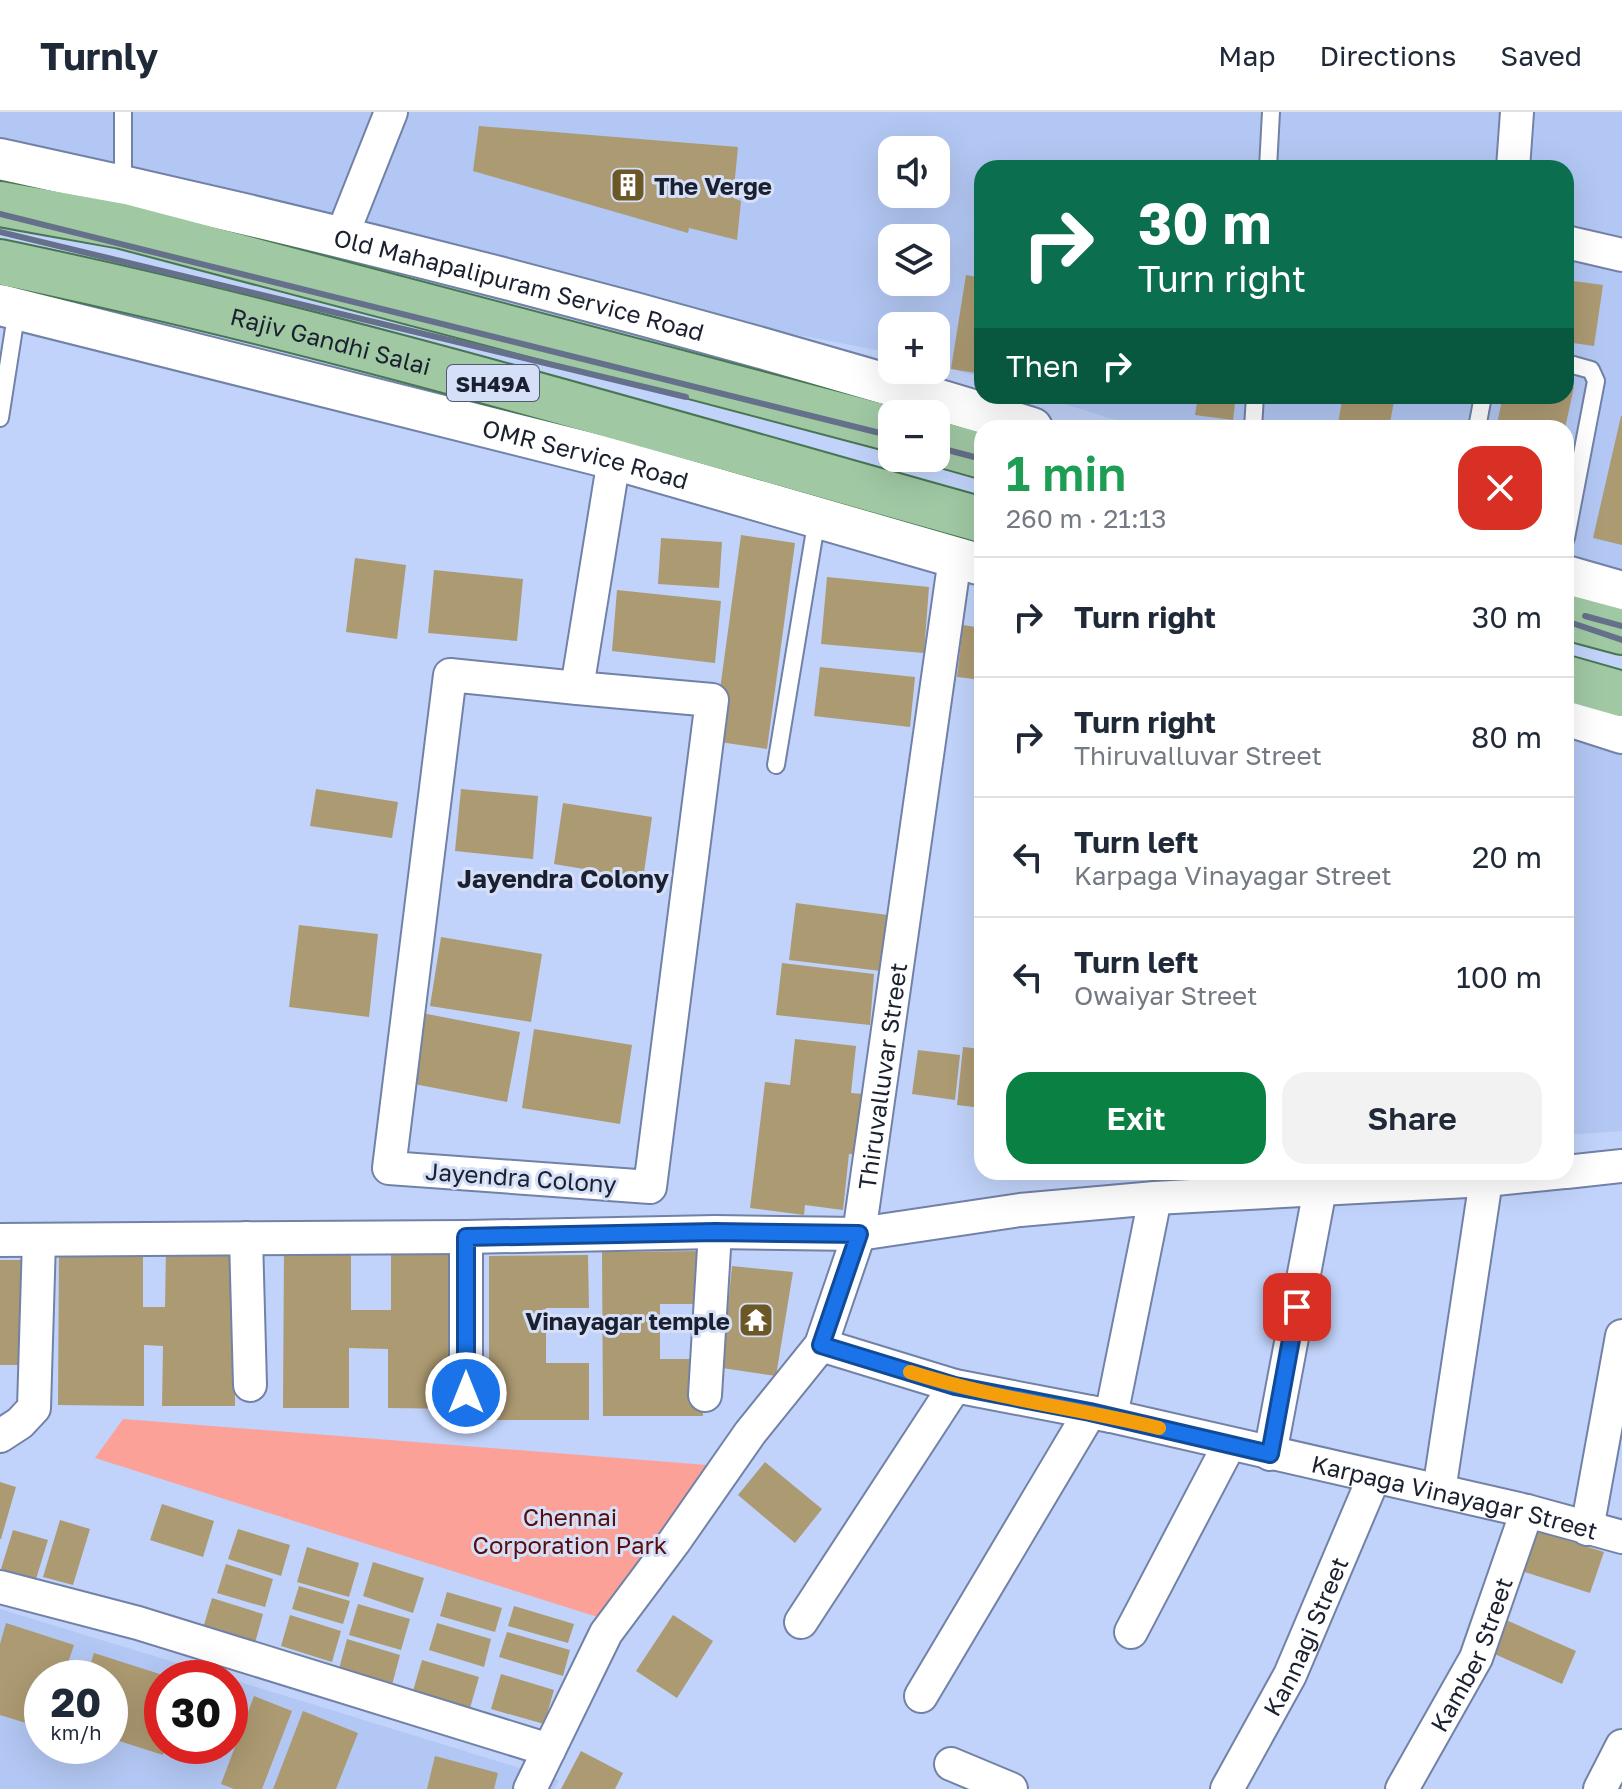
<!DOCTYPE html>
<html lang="en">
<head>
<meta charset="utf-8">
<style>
	:root { --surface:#fff; --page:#f2f2f3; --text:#1f2937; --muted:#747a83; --line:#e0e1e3; --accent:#0b8043 }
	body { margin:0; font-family:"Golos Text",sans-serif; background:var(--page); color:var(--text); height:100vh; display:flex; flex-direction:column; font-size:30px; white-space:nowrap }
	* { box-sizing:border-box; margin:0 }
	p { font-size:26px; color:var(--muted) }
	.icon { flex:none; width:44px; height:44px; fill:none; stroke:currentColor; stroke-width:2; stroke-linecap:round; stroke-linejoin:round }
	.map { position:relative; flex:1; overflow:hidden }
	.sheet { position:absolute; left:974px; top:308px; width:600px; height:760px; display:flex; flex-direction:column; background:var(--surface); border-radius:24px; box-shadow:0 8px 32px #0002 }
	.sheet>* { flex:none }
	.hud { position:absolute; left:974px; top:48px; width:600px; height:244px; border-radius:24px; box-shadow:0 8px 32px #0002; background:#0b6e4f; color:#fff; overflow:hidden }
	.buttons { position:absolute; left:878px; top:24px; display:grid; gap:16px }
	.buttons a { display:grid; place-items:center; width:72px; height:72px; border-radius:16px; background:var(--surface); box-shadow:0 8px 32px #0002; font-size:40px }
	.speed { position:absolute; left:24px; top:1548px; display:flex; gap:16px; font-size:40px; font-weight:700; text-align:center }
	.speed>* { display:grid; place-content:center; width:104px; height:104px; border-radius:50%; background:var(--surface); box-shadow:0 8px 32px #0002; line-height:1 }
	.speed small { font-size:20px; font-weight:400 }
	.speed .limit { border:12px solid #d22; background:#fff; color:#111 }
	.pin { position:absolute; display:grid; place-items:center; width:68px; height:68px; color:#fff; margin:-34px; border-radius:16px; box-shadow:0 4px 12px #0006 }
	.me { position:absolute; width:88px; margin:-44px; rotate:0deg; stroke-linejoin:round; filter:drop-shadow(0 0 6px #0008) }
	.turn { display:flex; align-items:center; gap:28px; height:168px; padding:0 32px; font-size:36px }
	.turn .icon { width:104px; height:104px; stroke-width:2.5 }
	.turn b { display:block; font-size:56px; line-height:68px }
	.then { display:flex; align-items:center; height:76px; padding:0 32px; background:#0003; gap:16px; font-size:30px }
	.round { display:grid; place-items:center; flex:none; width:84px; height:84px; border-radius:24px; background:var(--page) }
	.head { display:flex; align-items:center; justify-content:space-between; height:136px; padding:0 32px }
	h1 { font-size:48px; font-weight:600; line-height:60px; color:#1e9e55 }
	.primary-button { display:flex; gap:16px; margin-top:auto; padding:16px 32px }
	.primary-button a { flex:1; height:92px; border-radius:24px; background:var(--accent); color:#fff; font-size:32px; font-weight:600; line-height:92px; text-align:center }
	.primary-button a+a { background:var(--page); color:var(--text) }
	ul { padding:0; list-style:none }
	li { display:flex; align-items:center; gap:24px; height:120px; padding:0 32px; border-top:2px solid var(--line) }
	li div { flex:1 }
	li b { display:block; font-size:30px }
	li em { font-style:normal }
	header { display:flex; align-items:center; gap:48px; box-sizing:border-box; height:112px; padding:0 40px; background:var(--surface); border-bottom:2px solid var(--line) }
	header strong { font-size:38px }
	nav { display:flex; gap:44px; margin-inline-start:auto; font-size:28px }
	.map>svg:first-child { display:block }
	.built { fill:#b2c7f3; fill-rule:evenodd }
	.green { fill:#fca198 }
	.building { fill:#ac9a72 }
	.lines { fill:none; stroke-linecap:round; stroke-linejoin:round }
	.service-casing { stroke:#7282a6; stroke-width:20 }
	.minor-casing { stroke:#7282a6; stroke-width:36 }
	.tertiary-casing { stroke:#7282a6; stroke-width:44 }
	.primary-casing { stroke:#487552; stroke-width:48 }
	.service { stroke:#fff; stroke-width:16 }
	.minor { stroke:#fff; stroke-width:32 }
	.tertiary { stroke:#fff; stroke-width:40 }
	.primary { stroke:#a0c8a3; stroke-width:44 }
	.rail { stroke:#65708a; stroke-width:6 }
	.route-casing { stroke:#114b97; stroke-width:20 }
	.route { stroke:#1a73e8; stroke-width:14 }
	.slow { stroke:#f59e0b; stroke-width:14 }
	.labels { text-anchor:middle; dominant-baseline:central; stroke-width:6; stroke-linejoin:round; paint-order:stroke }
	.shield { fill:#d5e0f8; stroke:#525a6b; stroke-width:2 }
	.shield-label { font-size:22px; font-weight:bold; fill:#1a202f }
	.poi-label { font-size:24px; font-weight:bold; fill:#1a202f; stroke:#d5e0f8; text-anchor:start }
	.street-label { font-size:24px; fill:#1a202f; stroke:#d5e0f8 }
	.park-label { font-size:24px; fill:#570e0e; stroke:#d5e0f8 }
	.neighbourhood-label { font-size:26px; font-weight:bold; fill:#1a202f; stroke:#d5e0f8 }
</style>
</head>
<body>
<header>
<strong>Turnly</strong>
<nav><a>Map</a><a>Directions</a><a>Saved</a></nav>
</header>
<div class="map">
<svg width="1622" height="1677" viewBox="0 0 1622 1677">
	<rect width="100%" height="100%" fill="#c1d3fa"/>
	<g class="built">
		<path d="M0 0H1622V466L1566 449V316H1141L1039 284H1566V56H982V266L936 252V214H892V241L0 69ZM892 38H936V82H892ZM892 126H936V170H892Z"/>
		<path d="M1566 620 1622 633V1019L1566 1023Z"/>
		<path d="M0 1497 226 1566H162V1634H230V1567L559 1668 554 1677H0ZM42 1566H110V1634H42Z"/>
	</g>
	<path class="green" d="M123 1307 707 1353 604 1507 95 1346Z"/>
	<g class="building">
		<path d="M479 14 738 35 733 86 741 89 737 128 689 116 688 121 473 59Z"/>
		<path d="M966 163 982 166V262L951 257Z"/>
		<path d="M1566 168 1603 173 1594 234 1566 230Z"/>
		<path d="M1566 273 1574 275 1565 316H1496L1503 284H1566Z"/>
		<path d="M1131 284H1156L1155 289Z"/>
		<path d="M1198 284H1236L1233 308 1195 303Z"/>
		<path d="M1343 284H1395L1389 316H1337Z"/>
		<path d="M1621 304H1622V433L1593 426Z"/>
		<path d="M741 423 795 431 767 637 713 629Z"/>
		<path d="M661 426 722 430 719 476 658 472Z"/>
		<path d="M355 446 406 453 397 527 346 520Z"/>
		<path d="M434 458 523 467 517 529 428 521Z"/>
		<path d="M827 465 929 475 924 541 821 532Z"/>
		<path d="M617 478 721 489 715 551 612 539Z"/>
		<path d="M963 513 982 516V568L957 565Z"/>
		<path d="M820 555 915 565 910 615 814 604Z"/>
		<path d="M316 677 398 690 392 726 310 714Z"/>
		<path d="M461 677 538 684 533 747 455 739Z"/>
		<path d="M563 691 652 705 643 767 554 752Z"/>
		<path d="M796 791 888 803 881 859 789 848Z"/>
		<path d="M299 813 378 822 369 905 289 895Z"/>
		<path d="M441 825 542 842 531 910 430 894Z"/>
		<path d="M782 851 874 862 870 913 776 903Z"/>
		<path d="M422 901 520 920 507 990 409 971Z"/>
		<path d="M534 917 632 933 620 1012 522 996Z"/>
		<path d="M795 927 856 934 851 981 865 982 858 1043 849 1042 843 1098 805 1093 804 1103 750 1096 765 970 790 973Z"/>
		<path d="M963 935 982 937V996L957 993Z"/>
		<path d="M918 938 960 943 955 988 912 982Z"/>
		<path d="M59 1134 143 1135V1195H165L166 1135H235V1294H162L163 1234 144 1233V1294L58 1293Z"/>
		<path d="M284 1137H351V1198H391V1137L461 1138V1297L388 1296V1237L349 1236V1296H283Z"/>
		<path d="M702 1139 703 1192H660V1247H702L703 1304H603L602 1140Z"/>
		<path d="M588 1143 589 1196H546V1251H589V1308H489V1144Z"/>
		<path d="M0 1148H31L29 1253H0Z"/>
		<path d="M732 1154 793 1160 776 1264 722 1256Z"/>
		<path d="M765 1350 822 1397 795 1431 738 1383Z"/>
		<path d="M0 1370 16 1375 1 1427H0Z"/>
		<path d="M162 1392 214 1409 203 1445 150 1428Z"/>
		<path d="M60 1408 90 1417 73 1473 43 1465Z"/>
		<path d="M238 1417 290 1433 281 1464 228 1447Z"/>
		<path d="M13 1418 48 1428 36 1467 1 1457Z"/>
		<path d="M1535 1418 1604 1440 1590 1481 1522 1459Z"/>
		<path d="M307 1435 359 1451 349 1485 297 1470Z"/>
		<path d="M373 1450 424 1466 413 1501 363 1484Z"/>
		<path d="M226 1452 273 1467 265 1495 217 1481Z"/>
		<path d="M299 1474 350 1489 343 1512 292 1497Z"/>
		<path d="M447 1480 502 1496 495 1520 440 1504Z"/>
		<path d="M212 1486 263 1502 255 1531 203 1516Z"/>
		<path d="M358 1492 410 1507 401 1538 349 1523Z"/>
		<path d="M514 1494 574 1512 568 1531 508 1514Z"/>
		<path d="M290 1503 341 1519 332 1550 281 1534Z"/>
		<path d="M673 1503 713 1529 677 1586 636 1559Z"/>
		<path d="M1504 1507 1576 1539 1562 1572 1490 1540Z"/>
		<path d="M6 1511 74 1533 63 1566H42V1616L0 1603V1532Z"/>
		<path d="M437 1511 491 1527 484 1555 429 1538Z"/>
		<path d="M507 1520 570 1538 563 1564 499 1545Z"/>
		<path d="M347 1527 400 1543 392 1573 339 1557Z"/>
		<path d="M94 1541 169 1565 162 1566V1634H166L163 1643 110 1626V1566H86Z"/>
		<path d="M422 1548 479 1565 470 1596 413 1579Z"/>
		<path d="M501 1562 554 1578 544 1612 491 1597Z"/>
		<path d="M254 1584 292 1599 262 1677H234L221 1672Z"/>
		<path d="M303 1599 358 1621 336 1677H273Z"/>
		<path d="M581 1639 623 1661 615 1677H561Z"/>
		<path d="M435 1644 498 1661 494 1677H427Z"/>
	</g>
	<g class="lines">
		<defs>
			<g id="service">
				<path d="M123 0V74"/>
				<path d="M1268 56 1271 0"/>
				<path d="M1566 251 1591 258 1596 269 1566 426"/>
				<path d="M0 306 17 197"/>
				<path d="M1253 316 1255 284"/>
				<path d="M1477 316 1483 284"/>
				<path d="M776 653 817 406"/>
			</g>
			<g id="minor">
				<path d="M1513 56 1517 0"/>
				<path d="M341 126 391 0"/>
				<path d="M1566 130 1622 143"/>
				<path d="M577 576 712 588 650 1075 389 1056 450 563 577 576 614 347"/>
				<path d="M1566 1060 1622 1054"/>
				<path d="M246 1126 250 1273"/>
				<path d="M0 1128 466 1125 715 1120 859 1122 1020 1098 1155 1086 1486 1068 1564 1060"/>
				<path id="s1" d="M821 1233 955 1274 1111 1304 1527 1399 1622 1425"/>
				<path d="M466 1281V1125"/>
				<path d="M705 1283 715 1120"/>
				<path d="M1111 1304 1155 1086"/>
				<path d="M0 1324 20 1311 34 1296 39 1128"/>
				<path d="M1270 1342 1320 1077"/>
				<path d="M1439 1379 1486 1068"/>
				<path d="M1587 1417 1622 1224"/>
				<path d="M0 1475 138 1511 549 1638"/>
				<path d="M801 1510 955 1274"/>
				<path d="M1131 1520 1229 1333"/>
				<path d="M921 1584 1090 1300"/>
				<path d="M951 1652 1011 1677"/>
				<path id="s2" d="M530 1677 606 1521 674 1430 750 1321 821 1233 859 1122 955 446"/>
				<path id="s3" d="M1227 1677 1290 1563 1374 1365"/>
				<path id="s4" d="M1402 1677 1476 1546 1527 1399"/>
				<path d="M1600 1677 1622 1634"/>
			</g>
			<g id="tertiary">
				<path id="s5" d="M0 47C348 122 692 211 1032 316"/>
				<path id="s6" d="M0 193 614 347 982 453"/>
				<path d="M1566 464 1622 480"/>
				<path d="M1566 603 1622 621"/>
			</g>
			<g id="primary">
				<path d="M0 92 122 114 892 317"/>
				<path id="s7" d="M0 150C331 219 656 317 982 408"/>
				<path d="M936 331 982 344"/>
				<path d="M1566 505 1622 520"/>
				<path d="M1566 566 1622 582"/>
			</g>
		</defs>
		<use href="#service" class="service-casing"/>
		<use href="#minor" class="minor-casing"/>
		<use href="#tertiary" class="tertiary-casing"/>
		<use href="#primary" class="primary-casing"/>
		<use href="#service" class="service"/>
		<use href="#minor" class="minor"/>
		<use href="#tertiary" class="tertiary"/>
		<use href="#primary" class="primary"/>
		<g class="rail">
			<path d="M0 102 892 324"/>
			<path d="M0 120 686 285"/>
			<path d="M936 335 982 347"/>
			<path d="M1585 504 1622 514"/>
			<path d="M1566 509 1622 528"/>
		</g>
	</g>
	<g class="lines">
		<defs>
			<path id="route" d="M466 1281V1125L715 1120 859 1122 821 1233 955 1274 1090 1300 1270 1342 1297 1195"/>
		</defs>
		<use href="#route" class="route-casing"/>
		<use href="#route" class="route"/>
		<path class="slow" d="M910 1260C991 1286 1076 1296 1159 1316"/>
	</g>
	<defs>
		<symbol id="building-square" viewBox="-11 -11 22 22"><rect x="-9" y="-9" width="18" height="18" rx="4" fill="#6c5726" stroke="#d5e0f8"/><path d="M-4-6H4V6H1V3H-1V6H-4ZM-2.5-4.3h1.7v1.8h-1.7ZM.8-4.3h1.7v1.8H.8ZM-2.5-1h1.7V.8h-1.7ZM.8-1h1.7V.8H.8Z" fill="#fff"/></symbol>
		<symbol id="temple-square" viewBox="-11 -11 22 22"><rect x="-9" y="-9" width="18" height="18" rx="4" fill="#6c5726" stroke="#d5e0f8"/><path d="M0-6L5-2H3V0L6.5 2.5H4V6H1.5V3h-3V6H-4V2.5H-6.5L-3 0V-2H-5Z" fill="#fff"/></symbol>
	</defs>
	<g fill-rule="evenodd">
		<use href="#building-square" x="608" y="53" width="40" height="40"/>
		<use href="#temple-square" x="736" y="1188" width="40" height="40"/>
	</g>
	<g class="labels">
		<rect class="shield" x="447" y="253" width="92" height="36" rx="6"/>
		<g class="shield-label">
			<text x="493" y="271">SH49A</text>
		</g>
		<g class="poi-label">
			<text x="654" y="73">The Verge</text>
			<text x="730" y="1208" text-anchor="end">Vinayagar temple</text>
		</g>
		<g class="street-label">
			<text stroke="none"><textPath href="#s5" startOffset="534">Old Mahapalipuram Service Road</textPath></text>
			<text stroke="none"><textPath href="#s7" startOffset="340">Rajiv Gandhi Salai</textPath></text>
			<text stroke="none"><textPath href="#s6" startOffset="604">OMR Service Road</textPath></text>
			<text stroke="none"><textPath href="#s2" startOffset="810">Thiruvalluvar Street</textPath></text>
			<text transform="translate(521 1065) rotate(4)">Jayendra Colony</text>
			<text stroke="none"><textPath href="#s1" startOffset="652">Karpaga Vinayagar Street</textPath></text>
			<text stroke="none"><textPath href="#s3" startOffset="172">Kannagi Street</textPath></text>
			<text stroke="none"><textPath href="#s4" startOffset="152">Kamber Street</textPath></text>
		</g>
		<g class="park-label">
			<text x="570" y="1404">Chennai<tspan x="570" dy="28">Corporation Park</tspan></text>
		</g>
		<g class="neighbourhood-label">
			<text x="563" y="766">Jayendra Colony</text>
		</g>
	</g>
</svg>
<div class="buttons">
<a><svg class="icon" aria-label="sound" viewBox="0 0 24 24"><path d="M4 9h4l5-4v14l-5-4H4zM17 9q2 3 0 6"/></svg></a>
<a><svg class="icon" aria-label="layers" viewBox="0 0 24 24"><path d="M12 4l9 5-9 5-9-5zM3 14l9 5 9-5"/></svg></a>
<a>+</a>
<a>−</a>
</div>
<div class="speed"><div>20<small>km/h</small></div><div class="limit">30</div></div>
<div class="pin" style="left:1297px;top:1195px;background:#d93025"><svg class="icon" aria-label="arrive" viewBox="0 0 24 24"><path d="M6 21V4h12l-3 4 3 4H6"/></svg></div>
<svg class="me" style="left:466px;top:1281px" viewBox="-20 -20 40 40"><circle r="17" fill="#1a73e8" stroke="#fff" stroke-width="3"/><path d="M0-11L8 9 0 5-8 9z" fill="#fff"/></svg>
<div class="hud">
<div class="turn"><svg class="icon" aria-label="right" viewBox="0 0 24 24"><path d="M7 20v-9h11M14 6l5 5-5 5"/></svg><div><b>30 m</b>Turn right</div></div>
<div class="then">Then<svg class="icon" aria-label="right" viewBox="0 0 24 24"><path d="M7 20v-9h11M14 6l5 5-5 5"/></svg></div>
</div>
<section class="sheet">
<div class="head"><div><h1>1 min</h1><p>260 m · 21:13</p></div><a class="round" style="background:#d93025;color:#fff"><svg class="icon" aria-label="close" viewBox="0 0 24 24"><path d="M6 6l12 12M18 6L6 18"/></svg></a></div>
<ul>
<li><svg class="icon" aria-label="right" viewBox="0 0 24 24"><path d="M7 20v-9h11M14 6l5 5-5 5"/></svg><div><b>Turn right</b></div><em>30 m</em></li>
<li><svg class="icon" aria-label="right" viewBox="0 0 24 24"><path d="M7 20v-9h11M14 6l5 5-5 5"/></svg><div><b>Turn right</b><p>Thiruvalluvar Street</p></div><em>80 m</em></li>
<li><svg class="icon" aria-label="left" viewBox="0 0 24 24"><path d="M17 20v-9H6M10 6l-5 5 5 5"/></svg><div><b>Turn left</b><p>Karpaga Vinayagar Street</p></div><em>20 m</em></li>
<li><svg class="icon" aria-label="left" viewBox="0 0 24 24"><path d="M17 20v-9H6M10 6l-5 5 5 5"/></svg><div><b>Turn left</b><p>Owaiyar Street</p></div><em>100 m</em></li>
</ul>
<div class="primary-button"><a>Exit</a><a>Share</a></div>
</section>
</div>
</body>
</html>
